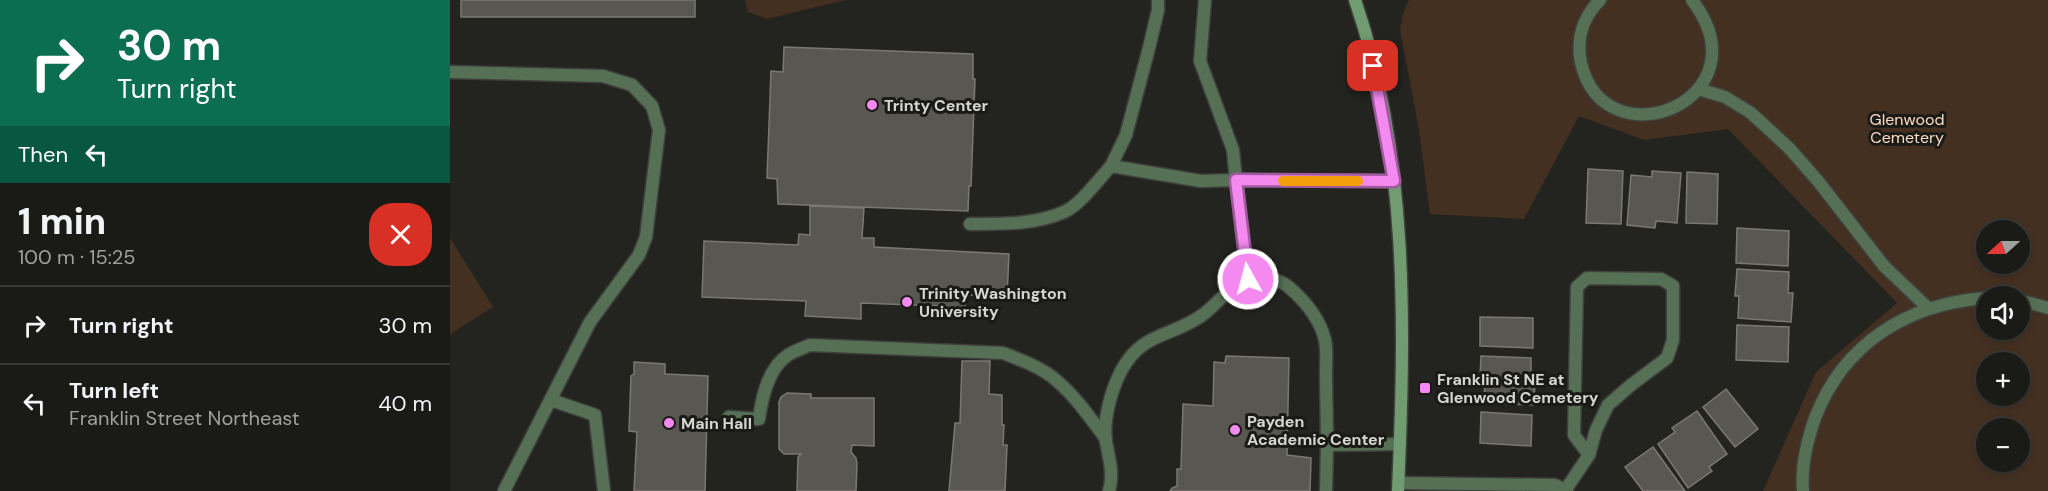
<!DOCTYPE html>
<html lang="en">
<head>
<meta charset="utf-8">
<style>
	:root { --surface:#1a1b17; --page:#272824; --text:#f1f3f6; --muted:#9fa1a1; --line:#383936 }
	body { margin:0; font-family:"DM Sans",sans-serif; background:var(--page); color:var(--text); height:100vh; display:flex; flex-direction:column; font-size:22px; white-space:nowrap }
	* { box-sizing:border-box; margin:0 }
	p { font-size:20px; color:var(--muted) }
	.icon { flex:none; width:33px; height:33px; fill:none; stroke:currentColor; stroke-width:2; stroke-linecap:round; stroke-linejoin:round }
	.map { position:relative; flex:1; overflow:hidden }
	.drawer { display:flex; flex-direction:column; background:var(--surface); width:450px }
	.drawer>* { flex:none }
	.hud { background:#0b6e4f; color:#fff; overflow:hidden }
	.needle { width:39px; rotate:249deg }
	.controls { position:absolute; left:1526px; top:220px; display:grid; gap:12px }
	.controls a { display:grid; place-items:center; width:54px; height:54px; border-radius:50%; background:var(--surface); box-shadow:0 3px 9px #0003,0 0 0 2px var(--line); font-size:30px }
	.pin { position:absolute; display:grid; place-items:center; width:51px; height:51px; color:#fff; margin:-26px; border-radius:12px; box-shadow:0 3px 9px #0006 }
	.me { position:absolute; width:66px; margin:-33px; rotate:353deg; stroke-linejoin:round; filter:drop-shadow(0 0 4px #0008) }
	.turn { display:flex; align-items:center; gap:21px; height:126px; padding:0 18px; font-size:27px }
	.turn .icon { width:78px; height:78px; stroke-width:2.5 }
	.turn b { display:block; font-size:42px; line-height:51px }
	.then { display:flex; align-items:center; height:57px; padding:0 18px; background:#0003; gap:12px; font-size:22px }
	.round { display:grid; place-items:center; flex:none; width:63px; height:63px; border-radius:24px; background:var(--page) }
	.overview { display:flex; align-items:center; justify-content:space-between; height:102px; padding:0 18px }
	h1 { font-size:36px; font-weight:800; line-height:45px }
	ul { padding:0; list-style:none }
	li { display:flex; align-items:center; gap:18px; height:78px; padding:0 18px; border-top:2px solid var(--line) }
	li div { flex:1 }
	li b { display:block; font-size:22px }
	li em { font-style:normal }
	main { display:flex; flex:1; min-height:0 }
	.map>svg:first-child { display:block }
	.green { fill:#443021; fill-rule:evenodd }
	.building { fill:#595752; stroke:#7b7873; stroke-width:1.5 }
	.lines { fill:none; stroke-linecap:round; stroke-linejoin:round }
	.lane-casing { stroke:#3f403c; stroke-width:15 }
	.secondary-casing { stroke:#3f403c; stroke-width:15 }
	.lane { stroke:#567056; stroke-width:12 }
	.secondary { stroke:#719c72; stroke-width:12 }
	.route-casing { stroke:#9f599c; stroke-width:15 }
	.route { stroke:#f489f0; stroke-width:10 }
	.slow { stroke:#f59e0b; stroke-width:10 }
	.poi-dot { fill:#f489f0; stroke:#1a1a16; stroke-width:2 }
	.labels { text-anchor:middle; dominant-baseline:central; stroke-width:6; stroke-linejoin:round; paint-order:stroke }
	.poi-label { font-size:16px; font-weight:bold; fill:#d5d5d2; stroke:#1a1a16; text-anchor:start }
	.park-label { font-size:16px; fill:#fcdac2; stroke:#1a1a16 }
</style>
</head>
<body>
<main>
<section class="drawer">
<div class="hud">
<div class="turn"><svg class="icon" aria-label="right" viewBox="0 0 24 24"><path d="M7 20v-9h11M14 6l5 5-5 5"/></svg><div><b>30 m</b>Turn right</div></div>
<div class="then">Then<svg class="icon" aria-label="left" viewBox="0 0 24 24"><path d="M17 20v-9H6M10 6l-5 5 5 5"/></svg></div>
</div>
<div class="overview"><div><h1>1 min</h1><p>100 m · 15:25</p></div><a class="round" style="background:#d93025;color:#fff"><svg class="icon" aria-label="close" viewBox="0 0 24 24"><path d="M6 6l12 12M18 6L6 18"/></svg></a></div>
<ul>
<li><svg class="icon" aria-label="right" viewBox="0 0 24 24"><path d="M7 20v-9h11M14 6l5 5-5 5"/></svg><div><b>Turn right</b></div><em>30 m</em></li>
<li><svg class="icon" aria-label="left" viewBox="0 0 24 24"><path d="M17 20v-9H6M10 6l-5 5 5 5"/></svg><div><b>Turn left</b><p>Franklin Street Northeast</p></div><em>40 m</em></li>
</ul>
</section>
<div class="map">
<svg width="1598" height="491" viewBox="0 0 1598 491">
	<rect width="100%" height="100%" fill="#23241f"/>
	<g class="green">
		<path d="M295 0H395L317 19 298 12Z"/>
		<path d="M959 0H1598V491H1313L1366 372 1447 303 1278 129 1194 140 1129 116 1074 219 980 214 969 130 950 30 953 14ZM1536 231H1569V264H1536ZM1536 297H1569V330H1536ZM1536 363H1569V396H1536ZM1536 429H1569V462H1536Z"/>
		<path d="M0 238 43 307 0 334Z"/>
	</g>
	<g class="building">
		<rect x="11" y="0" width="234" height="17"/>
		<path d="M334 47 523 54V79H525L521 186H519L518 211 328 204 327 179 317 178 321 71 333 72Z"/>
		<path d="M1138 169 1173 171 1171 224 1136 223Z"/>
		<path d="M1202 171 1231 173 1227 223 1206 221 1205 228 1177 225 1181 175 1202 177Z"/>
		<path d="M1237 172 1268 174 1267 224 1236 223Z"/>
		<path d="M360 206 414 208 412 238H424V247L559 254 557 297 516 295 515 307 411 303V319L355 316 356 301 252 297 254 241 348 245 349 234 360 235Z"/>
		<path d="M1287 228 1339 231 1338 266 1286 263Z"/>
		<path d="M1287 269 1339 272 1338 293H1343L1341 322 1288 318 1289 296H1285Z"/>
		<path d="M1030 317 1083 318V348L1030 346Z"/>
		<path d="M1287 325 1339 327 1338 362 1286 360Z"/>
		<path d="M776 356 839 358 837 455 861 458 860 491H720L722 488 727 486V469H731L733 404 763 406 764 362 775 363Z"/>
		<path d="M1031 356 1081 358V378H1085L1084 405 1034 403 1035 377H1030Z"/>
		<path d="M512 361H540L539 394 552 395V425H554L553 445H557L555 491H499L505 423H510Z"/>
		<path d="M184 362 215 364V374L258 376 255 491H184L187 432 179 431 181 376 184 374Z"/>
		<path d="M1276 389 1308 429 1285 447 1253 407Z"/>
		<path d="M337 393 361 394V398H424V446L402 445 401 452 406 458 407 464 406 491H347L348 457 351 454H334L329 449V402L331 397Z"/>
		<path d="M1247 411 1277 454 1259 467 1262 471 1238 488 1208 444 1225 432 1222 428Z"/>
		<path d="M1031 412 1082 415 1081 446 1030 443Z"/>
		<path d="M1203 447 1235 491H1193L1175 467Z"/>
	</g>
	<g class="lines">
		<defs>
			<g id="lane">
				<path d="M708 0V10L699 48 676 135 661 166 751 181 786 180 783 150 750 61 755 0"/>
				<path d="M1150 0C1133 17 1126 39 1131 63 1155 165 1318 100 1242 0"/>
				<path d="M0 72 153 76 182 85 202 106 209 130 196 237 189 255 140 322 54 491"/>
				<path d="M1248 89 1275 97 1301 113 1339 148 1368 181 1434 266 1478 308"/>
				<path d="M520 224C552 224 584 225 614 212 630 205 649 179 661 166"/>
				<path d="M798 279 786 180 944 181"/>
				<path d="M1569 300 1598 308"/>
				<path d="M101 400 145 415 154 491"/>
				<path d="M279 417 309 419C312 397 318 368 338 355 344 351 353 348 360 345L553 353C571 360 593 368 607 381 626 397 641 419 656 439"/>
				<path d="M948 483 1105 485 1117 491"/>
				<path d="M1116 489 1139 455 1146 430 1158 405 1181 385 1217 358 1223 340V286L1211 279 1137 278 1127 287 1124 435 1139 455"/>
				<path d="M659 491C664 474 659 458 656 442 653 419 661 391 671 371 692 332 719 338 751 316 767 305 778 287 798 279 811 275 830 279 840 288 856 302 870 319 875 340 877 350 876 362 876 372 876 396 877 421 877 445L950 444"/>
				<path d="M876 491 877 445"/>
				<path d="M1353 491C1351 467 1357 441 1365 418 1394 343 1457 304 1536 298"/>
			</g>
			<path id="secondary" d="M905 0C959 157 955 327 948 491"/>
		</defs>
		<use href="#lane" class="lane-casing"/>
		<use href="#secondary" class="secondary-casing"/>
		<use href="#lane" class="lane"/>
		<use href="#secondary" class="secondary"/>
	</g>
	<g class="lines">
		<defs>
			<path id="route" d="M798 279 786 180 944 181 923 66"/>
		</defs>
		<use href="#route" class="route-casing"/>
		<use href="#route" class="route"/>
		<path class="slow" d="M833 181H908"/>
	</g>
	<g class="poi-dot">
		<circle cx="422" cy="105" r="6"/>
		<circle cx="457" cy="302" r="6"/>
		<rect x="969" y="382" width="12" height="12" rx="3"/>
		<circle cx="219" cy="423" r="6"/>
		<circle cx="785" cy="430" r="6"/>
	</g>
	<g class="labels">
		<g class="poi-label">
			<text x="434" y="105">Trinty Center</text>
			<text x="469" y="293">Trinity Washington<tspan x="469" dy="18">University</tspan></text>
			<text x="987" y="379">Franklin St NE at<tspan x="987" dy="18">Glenwood Cemetery</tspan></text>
			<text x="797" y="421">Payden<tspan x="797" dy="18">Academic Center</tspan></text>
			<text x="231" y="423">Main Hall</text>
		</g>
		<g class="park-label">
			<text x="1457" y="119">Glenwood<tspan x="1457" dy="18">Cemetery</tspan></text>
		</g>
	</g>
</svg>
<div class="controls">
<a><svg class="needle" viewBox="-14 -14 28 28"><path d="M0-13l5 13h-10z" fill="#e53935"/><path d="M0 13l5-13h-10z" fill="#9fa1a1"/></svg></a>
<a><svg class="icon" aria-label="sound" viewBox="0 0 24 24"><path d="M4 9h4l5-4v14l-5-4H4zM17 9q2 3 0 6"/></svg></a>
<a>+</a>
<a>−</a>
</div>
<div class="pin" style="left:923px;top:66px;background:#d93025"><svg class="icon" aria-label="arrive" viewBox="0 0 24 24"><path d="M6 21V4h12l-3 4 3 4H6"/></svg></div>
<svg class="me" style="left:798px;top:279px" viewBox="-20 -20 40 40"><circle r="17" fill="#f489f0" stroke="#fff" stroke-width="3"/><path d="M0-11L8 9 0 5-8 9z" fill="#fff"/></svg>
</div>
</main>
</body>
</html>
